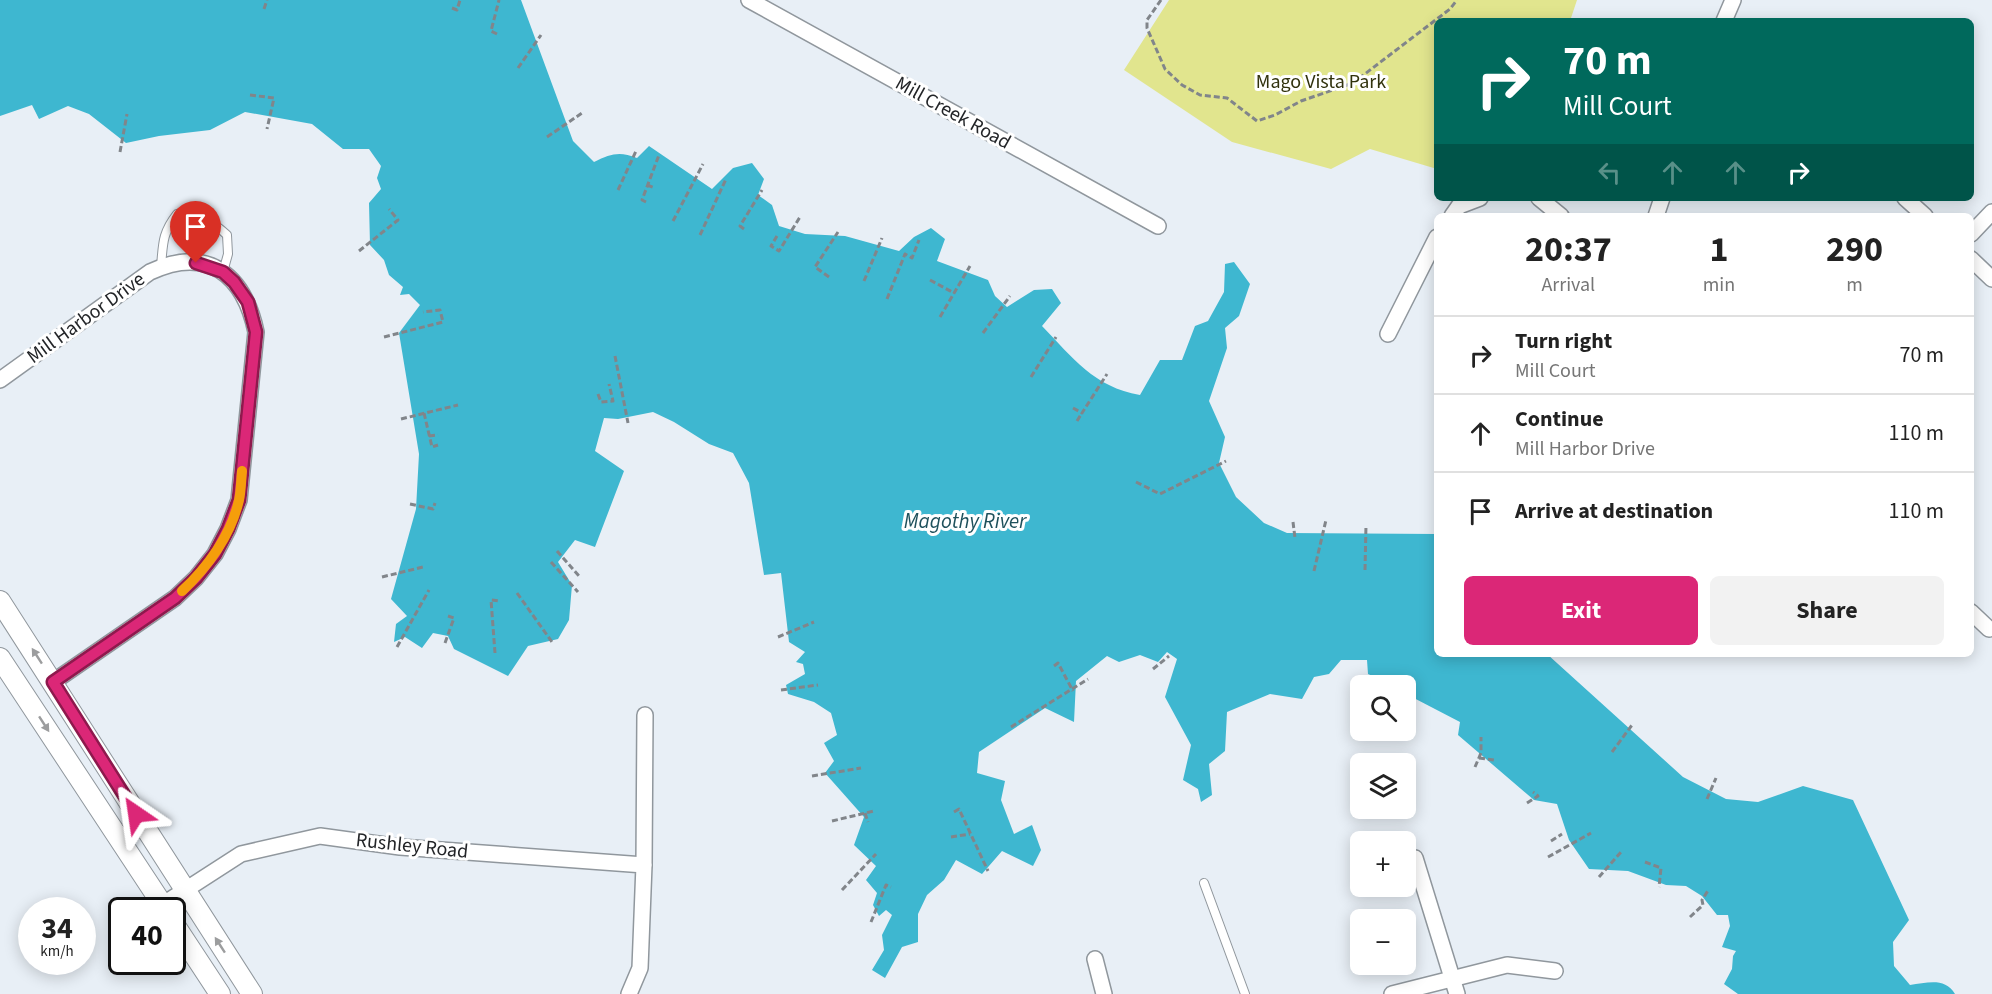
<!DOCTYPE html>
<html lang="en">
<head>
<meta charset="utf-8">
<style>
	:root { --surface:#fff; --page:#f2f2f2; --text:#222; --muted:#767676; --line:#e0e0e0; --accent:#db2777 }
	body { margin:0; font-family:"Source Sans 3",sans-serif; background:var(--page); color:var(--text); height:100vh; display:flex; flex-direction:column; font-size:22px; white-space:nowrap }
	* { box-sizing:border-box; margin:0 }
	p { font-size:20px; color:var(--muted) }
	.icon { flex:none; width:33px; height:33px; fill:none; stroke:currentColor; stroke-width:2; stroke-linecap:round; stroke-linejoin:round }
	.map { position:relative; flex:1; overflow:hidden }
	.details { position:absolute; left:1434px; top:213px; width:540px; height:444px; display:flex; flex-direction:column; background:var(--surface); border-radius:9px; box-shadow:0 3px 15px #0003 }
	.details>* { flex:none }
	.top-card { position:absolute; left:1434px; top:18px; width:540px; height:183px; border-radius:9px; box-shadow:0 3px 15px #0003; background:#00695c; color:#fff; overflow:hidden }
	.controls { position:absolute; left:1350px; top:675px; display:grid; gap:12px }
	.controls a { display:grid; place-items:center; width:66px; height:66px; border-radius:9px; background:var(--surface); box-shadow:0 3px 15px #0003; font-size:30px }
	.speed { position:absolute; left:18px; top:897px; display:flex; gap:12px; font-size:30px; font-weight:700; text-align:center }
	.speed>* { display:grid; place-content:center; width:78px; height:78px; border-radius:50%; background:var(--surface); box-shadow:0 3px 15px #0003; line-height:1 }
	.speed small { font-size:15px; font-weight:400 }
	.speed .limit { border:3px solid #111; border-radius:9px; background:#fff; color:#111 }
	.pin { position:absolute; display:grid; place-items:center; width:51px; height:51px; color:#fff; margin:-62px -26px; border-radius:50% 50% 50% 0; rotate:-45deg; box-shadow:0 0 6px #0007 }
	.pin .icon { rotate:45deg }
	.me { position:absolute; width:66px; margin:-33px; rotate:328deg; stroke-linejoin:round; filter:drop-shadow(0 0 4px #0008) }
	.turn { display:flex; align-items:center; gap:21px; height:126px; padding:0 30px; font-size:27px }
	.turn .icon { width:78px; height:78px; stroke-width:2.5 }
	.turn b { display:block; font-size:42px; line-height:51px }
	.lanes { display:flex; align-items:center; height:57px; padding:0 30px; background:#0003; justify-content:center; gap:30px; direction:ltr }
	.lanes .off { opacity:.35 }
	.eta { display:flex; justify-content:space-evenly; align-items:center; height:102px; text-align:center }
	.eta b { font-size:36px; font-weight:700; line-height:42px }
	.action { display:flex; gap:12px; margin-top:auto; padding:12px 30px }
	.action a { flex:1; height:69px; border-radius:9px; background:var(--accent); color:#fff; font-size:24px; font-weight:700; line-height:69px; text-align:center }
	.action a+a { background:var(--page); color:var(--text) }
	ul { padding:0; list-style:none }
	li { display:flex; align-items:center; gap:18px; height:78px; padding:0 30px; border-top:2px solid var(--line) }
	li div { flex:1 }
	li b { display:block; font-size:22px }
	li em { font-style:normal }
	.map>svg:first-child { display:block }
	.green { fill:#e1e58e }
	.water { fill:#3eb7d0 }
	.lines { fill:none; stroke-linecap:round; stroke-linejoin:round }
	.service-casing { stroke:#90979d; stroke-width:10 }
	.minor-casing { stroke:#90979d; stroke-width:18 }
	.tertiary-casing { stroke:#90979d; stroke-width:22 }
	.path { stroke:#81858a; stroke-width:3; stroke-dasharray:6 3; stroke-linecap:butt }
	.service { stroke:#fff; stroke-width:8 }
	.minor { stroke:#fff; stroke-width:15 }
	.tertiary { stroke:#fff; stroke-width:20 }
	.oneway { fill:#9c9d9e }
	.route-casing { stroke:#8e194d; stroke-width:15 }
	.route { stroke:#db2777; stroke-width:10 }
	.slow { stroke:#f59e0b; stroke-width:10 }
	.labels { text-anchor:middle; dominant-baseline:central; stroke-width:6; stroke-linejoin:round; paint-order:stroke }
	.park-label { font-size:20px; fill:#31320d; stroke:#fff }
	.street-label { font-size:20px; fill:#232528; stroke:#fff }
	.water-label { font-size:21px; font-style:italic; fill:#1f515c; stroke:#fff }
</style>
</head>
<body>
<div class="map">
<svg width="1992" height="994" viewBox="0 0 1992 994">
	<rect width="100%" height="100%" fill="#e8eff6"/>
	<path class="green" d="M1169 0H1577L1570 21H1437V169L1370 149 1331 169 1232 142 1124 70Z"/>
	<path class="water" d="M0 0H521L573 141 594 162C611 154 619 151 637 158L649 146 712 189 733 168 752 163 764 179 758 195 772 205 779 226 805 234 845 236 899 251 914 237 931 228 945 239 937 261 988 280 995 296 1007 307 1034 290 1052 289 1061 303 1042 326C1073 358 1094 387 1140 395L1160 360H1182L1195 326 1208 321 1224 292 1225 264 1234 262 1250 284 1239 316 1225 328 1227 348 1209 401 1225 437 1219 463 1236 497 1264 523 1287 533 1437 534V654H1547L1683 777 1726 799 1758 802 1803 786 1853 800 1909 920 1893 942 1894 966 1910 985C1927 983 1945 977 1955 994H1738L1724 984 1732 969 1733 956 1736 951 1722 947 1730 926 1728 915H1717L1702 896 1686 886 1666 885 1628 871 1589 869 1569 840 1557 804 1534 800 1458 735 1460 722 1408 695 1410 681 1400 679 1393 685 1368 674 1367 660H1341L1329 674 1314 677 1302 699 1270 694 1227 712 1225 751 1209 764 1212 795 1201 802 1198 789 1183 780 1191 745 1165 697 1177 659 1167 652 1158 662 1140 655 1119 662 1107 656 1076 681 1074 722 1045 708 979 752 977 773 1005 781 1001 800 1014 834 1032 825 1041 850 1033 866 1002 851 982 874 956 860 944 880 927 895 918 914V942L902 947 885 978 872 970 884 950 882 935 892 915 886 910 879 916 873 905 877 893 866 880 876 866 854 845 864 817 825 773 834 761 824 743 837 735 831 713 814 702 788 694 786 685 805 674 803 664 796 662 805 652 789 642 781 573 764 575 749 483 733 453 709 444 674 422 653 412 618 419 604 418 595 451 624 471 595 547 575 540 558 562 572 585 569 620 558 639 528 646 508 676 454 649 448 636 433 633 422 648 405 637 394 642 396 624 407 616 391 599 416 509 419 454 399 333 420 305 409 294 400 295 403 287 389 275 384 260 370 245 369 203 381 189 377 178 381 166 369 149H343L312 124 245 112 210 130 159 136 126 143 89 114 68 106 39 119 32 105 0 116Z"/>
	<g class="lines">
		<defs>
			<g id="service">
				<path d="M161 267C163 244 162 233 177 214 198 212 212 221 227 235L228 254 223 272"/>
				<path d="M1204 883 1245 994"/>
			</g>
			<g id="minor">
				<path d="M749 0 1158 226"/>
				<path d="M1724 21 1733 0"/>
				<path d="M1539 198 1561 216"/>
				<path d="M1905 198 1925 216"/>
				<path d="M1452 216 1459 206 1480 198"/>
				<path d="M1656 216 1662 198"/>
				<path d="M1971 234 1992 212"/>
				<path d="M1971 259 1992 279"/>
				<path d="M1388 334 1437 237"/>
				<path d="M0 380 150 272C208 245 244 275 256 332L239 500 228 529 215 554 196 578 175 598 53 682"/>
				<path d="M1971 612 1989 629"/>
				<path d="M1415 858 1457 994"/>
				<path d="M644 865 645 715"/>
				<path d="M162 905 241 854 320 836 400 847 644 865 640 968 629 994"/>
				<path d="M1095 959 1104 994"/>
				<path d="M1392 994 1507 965 1555 971"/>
			</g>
			<g id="tertiary">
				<path d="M0 601 252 994"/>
				<path d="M0 658 166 910"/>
				<path d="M172 921 220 994"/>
			</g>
		</defs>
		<use href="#service" class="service-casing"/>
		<use href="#minor" class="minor-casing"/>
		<use href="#tertiary" class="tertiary-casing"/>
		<g class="path">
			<path d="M1161 0 1147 20V28L1165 69 1182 85 1200 95 1227 98 1257 121 1275 115 1301 101 1353 83 1450 9 1457 0"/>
			<path d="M452 8 457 10 460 0"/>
			<path d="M264 9 267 0"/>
			<path d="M497 34 491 31 499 0"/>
			<path d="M518 68 541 35"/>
			<path d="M250 95 274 98 267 129"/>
			<path d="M547 137 582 113"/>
			<path d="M120 152 127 114"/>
			<path d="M647 185 655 188"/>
			<path d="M618 190 636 151"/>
			<path d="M646 202 642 200 659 155"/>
			<path d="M673 221 703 164"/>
			<path d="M744 229 740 226 762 190"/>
			<path d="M700 235 726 179"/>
			<path d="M777 236 771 246 779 251 800 217"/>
			<path d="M359 251 398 220 389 209"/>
			<path d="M829 277 815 267 838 232"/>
			<path d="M930 280 954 293"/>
			<path d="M864 281 882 238"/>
			<path d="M887 299 905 254 912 258 919 240"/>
			<path d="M940 317 970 266"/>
			<path d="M983 333 1010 296"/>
			<path d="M384 337 443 322 440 310 423 312"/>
			<path d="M615 356 628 423"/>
			<path d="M1031 377 1056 337"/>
			<path d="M598 394 601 402 613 401 609 384"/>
			<path d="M1073 408 1082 413 1107 374"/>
			<path d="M424 413 432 447 438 445"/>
			<path d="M401 419 458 405"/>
			<path d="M1077 421 1082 413"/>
			<path d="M429 436 438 435"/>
			<path d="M1136 482 1160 494 1226 461"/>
			<path d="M410 504 433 509 435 503"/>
			<path d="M1293 522 1295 538"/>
			<path d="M557 551 579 576"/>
			<path d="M551 562 578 592"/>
			<path d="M1365 570 1366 525"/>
			<path d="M1314 571 1326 520"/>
			<path d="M382 577 423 567"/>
			<path d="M517 593 552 642"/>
			<path d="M778 637 814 622"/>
			<path d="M445 643 454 618 448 616"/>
			<path d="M397 647 429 590"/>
			<path d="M495 653 491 600 499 601"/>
			<path d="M1054 666 1058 663 1073 691"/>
			<path d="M1153 669 1169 656"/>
			<path d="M781 690 818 685"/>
			<path d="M1011 727 1088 679"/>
			<path d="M1612 752 1632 725"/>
			<path d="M1479 758 1494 760"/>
			<path d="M1475 767 1481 753V737"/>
			<path d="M812 776 861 768"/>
			<path d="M1707 799 1716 778"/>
			<path d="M1527 803 1538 796 1533 792"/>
			<path d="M954 812 959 809 988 871"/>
			<path d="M865 813 868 822"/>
			<path d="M832 821 874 811"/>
			<path d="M951 837 970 834"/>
			<path d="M1551 841 1562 834"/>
			<path d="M1548 857 1591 833"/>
			<path d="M1645 862 1661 868 1659 887"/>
			<path d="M1599 877 1621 852"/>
			<path d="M842 890 876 854"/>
			<path d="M1690 917 1703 905 1702 900 1709 889"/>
			<path d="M871 922 886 885 891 887"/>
		</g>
		<use href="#service" class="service"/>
		<use href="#minor" class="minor"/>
		<use href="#tertiary" class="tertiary"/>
	</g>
	<defs><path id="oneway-solid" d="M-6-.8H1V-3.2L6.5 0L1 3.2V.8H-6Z" transform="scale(1.5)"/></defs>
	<g class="oneway">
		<use href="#oneway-solid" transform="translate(37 656) rotate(-123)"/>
		<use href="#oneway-solid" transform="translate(44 724) rotate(57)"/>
		<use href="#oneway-solid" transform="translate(220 945) rotate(-123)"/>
	</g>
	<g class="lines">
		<defs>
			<path id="route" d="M136 814 53 682 175 598 196 578 215 554 228 529 239 500 256 332 248 302 234 282 223 272 196 263"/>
		</defs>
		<use href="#route" class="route-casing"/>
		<use href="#route" class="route"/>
		<path class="slow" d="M182 591C208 567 231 535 239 500 241 491 241 481 242 471"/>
	</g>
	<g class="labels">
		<g class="park-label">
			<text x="1321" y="82">Mago Vista Park</text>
		</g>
		<g class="street-label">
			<text transform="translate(953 113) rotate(29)">Mill Creek Road</text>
			<text transform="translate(86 318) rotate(-36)">Mill Harbor Drive</text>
			<text transform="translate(412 846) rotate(6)">Rushley Road</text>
		</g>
		<g class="water-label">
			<text x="965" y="521">Magothy River</text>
		</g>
	</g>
</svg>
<div class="controls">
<a><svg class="icon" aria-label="search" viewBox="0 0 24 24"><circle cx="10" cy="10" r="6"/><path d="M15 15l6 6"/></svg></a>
<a><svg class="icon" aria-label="layers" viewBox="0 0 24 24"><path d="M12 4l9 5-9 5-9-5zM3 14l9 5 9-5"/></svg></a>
<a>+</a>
<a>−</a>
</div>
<div class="speed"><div>34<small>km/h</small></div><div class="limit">40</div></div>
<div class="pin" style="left:196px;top:263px;background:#d93025"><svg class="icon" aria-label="arrive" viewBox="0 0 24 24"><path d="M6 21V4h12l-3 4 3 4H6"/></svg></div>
<svg class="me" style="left:136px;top:814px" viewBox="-20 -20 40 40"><path d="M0-17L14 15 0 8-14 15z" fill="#db2777" stroke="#fff" stroke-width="4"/></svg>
<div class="top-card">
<div class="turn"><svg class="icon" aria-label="right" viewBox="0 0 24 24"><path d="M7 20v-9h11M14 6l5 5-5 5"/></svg><div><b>70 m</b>Mill Court</div></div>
<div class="lanes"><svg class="icon off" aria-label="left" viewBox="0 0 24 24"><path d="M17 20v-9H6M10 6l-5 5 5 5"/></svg><svg class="icon off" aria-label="ahead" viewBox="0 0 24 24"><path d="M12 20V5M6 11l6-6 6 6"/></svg><svg class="icon off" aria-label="ahead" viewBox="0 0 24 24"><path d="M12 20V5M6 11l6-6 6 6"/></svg><svg class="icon" aria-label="right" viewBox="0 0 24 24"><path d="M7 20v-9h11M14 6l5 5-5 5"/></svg></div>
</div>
<section class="details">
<div class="eta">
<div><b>20:37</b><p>Arrival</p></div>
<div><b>1</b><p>min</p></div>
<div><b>290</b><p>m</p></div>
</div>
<ul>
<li><svg class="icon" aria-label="right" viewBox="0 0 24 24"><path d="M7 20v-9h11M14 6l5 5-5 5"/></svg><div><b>Turn right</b><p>Mill Court</p></div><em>70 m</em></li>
<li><svg class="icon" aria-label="ahead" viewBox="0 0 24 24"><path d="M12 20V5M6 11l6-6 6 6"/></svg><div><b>Continue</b><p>Mill Harbor Drive</p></div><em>110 m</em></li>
<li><svg class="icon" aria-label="arrive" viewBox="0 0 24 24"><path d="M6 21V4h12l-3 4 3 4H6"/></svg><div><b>Arrive at destination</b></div><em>110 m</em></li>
</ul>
<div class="action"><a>Exit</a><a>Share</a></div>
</section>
</div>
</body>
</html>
